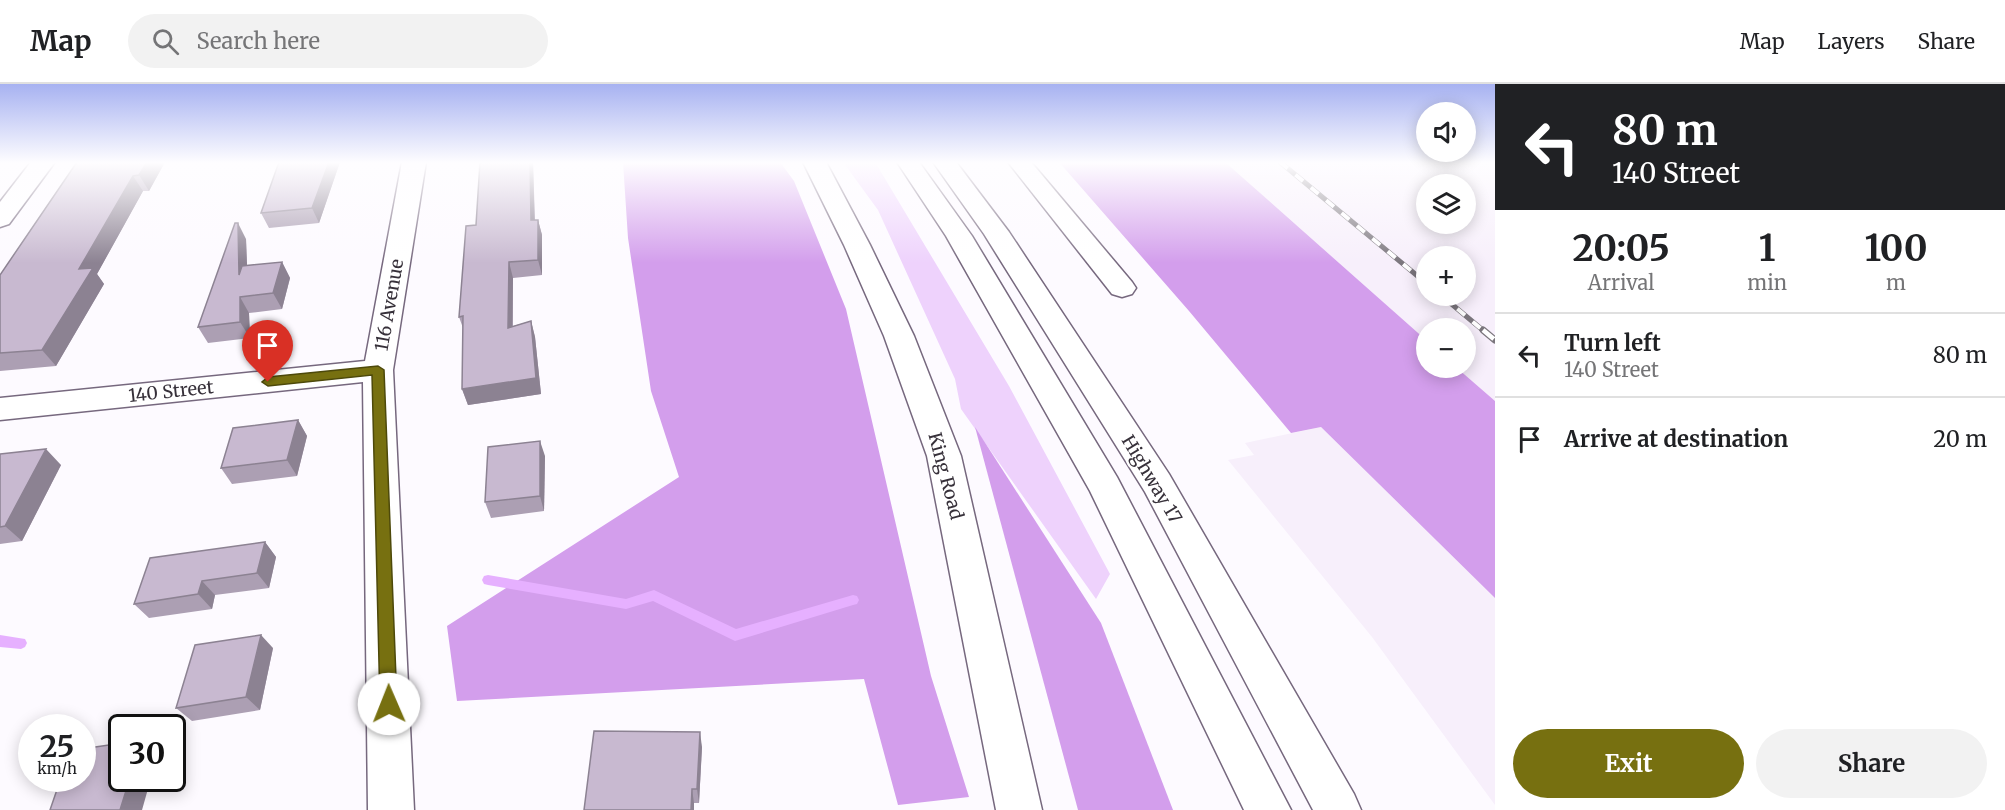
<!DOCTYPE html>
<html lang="en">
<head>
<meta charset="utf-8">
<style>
	:root { --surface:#fff; --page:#f2f2f2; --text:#202124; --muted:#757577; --line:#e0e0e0; --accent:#777010 }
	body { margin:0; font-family:Merriweather,serif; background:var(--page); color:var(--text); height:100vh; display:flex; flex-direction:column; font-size:22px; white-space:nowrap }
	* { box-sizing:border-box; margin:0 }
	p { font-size:20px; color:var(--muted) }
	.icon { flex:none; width:33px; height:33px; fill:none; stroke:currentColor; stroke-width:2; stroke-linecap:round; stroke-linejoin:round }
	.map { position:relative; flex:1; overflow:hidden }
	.side { display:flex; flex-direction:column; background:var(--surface); width:510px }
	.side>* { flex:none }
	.guide { background:#202124; color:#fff; overflow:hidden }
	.controls { position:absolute; left:1416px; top:18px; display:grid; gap:12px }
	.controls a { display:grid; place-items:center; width:60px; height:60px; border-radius:50%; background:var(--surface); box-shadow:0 3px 15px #0003; font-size:30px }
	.speed { position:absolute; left:18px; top:630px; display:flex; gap:12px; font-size:30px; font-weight:700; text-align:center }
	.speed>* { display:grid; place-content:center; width:78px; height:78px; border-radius:50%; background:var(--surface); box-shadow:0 3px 15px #0003; line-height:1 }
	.speed small { font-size:15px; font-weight:400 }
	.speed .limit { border:3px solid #111; border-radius:9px; background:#fff; color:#111 }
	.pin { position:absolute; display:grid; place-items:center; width:51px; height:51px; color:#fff; margin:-62px -26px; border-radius:50% 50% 50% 0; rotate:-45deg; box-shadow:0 0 6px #0007 }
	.pin .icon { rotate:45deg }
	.me { position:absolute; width:66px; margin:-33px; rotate:359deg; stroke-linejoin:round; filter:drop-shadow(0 0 4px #0008) }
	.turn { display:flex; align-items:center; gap:21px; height:126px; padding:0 18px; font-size:27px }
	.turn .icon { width:78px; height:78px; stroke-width:2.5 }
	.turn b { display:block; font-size:42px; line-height:51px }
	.eta { display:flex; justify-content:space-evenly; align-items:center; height:102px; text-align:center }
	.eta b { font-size:36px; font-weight:700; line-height:42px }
	.button { display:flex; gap:12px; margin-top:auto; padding:12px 18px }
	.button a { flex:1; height:69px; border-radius:36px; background:var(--accent); color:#fff; font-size:24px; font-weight:700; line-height:69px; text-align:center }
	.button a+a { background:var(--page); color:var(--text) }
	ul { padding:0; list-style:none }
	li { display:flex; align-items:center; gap:18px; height:84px; padding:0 18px; border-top:2px solid var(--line) }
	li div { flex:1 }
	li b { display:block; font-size:22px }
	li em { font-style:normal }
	header { display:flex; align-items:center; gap:36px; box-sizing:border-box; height:84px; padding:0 30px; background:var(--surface); border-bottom:2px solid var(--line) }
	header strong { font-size:28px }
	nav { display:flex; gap:33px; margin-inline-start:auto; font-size:21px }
	.search { width:420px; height:54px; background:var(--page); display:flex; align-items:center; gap:15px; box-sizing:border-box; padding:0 21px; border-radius:33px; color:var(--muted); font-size:22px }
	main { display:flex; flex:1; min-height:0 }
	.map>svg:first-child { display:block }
	.built { fill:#f7effb; fill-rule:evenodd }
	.green { fill:#eed2fc }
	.forest { fill:#d39eec }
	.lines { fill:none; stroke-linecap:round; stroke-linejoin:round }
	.stream { fill:#e6b0ff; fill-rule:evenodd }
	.minor-casing { stroke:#76687e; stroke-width:3 }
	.tertiary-casing { stroke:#76687e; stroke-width:3 }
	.trunk-casing { stroke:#76687e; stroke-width:3 }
	.minor { fill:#fff; fill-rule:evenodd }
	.tertiary { fill:#fff; fill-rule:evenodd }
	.trunk { fill:#fff; fill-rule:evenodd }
	.rail-far1-casing { stroke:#7b767d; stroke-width:5 }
	.rail-casing { stroke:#7b767d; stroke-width:7 }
	.rail-far1 { stroke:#fff; stroke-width:4; stroke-dasharray:10; stroke-linecap:butt }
	.rail { stroke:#fff; stroke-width:4.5; stroke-dasharray:14; stroke-linecap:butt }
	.wall { fill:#ac9fb3 }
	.shaded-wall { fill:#8c8292 }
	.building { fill:#c8b9d0; stroke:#8c8292; stroke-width:1.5 }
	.route { fill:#777010; stroke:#4d490a; stroke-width:1.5 }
	.labels { text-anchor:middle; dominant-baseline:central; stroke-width:4.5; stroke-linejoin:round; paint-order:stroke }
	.street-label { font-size:18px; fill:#37313a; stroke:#fff }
</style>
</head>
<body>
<header>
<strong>Map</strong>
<div class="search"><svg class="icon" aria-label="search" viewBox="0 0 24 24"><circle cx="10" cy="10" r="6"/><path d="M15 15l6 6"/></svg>Search here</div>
<nav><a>Map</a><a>Layers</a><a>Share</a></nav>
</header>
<main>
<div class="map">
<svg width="1495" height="726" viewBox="0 0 1495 726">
	<rect width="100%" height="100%" fill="#fdfaff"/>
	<g class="built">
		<path d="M1225 78H1495V317L1457 284H1466V244H1426V256ZM1426 100H1466V140H1426ZM1426 172H1466V212H1426Z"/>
		<path d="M1321 343 1495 514V721L1372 553 1228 376 1254 371 1245 359Z"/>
	</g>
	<path class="green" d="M843 78H875L1009 302 1110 490 1096 515 961 325 955 295 878 126Z"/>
	<g class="forest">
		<path d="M623 78H780L794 97 846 225 931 592 969 713 898 721 864 595 457 617 447 542 679 393 651 307 628 154Z"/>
		<path d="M1059 78H1225L1426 256V284H1457L1495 317V514L1321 343 1291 349 1189 227Z"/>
		<path d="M975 343 1101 539 1173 726H1078Z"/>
	</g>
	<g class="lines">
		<g class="stream">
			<path d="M488 491 626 515 654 506 736 545 853 511 857 512 859 516 857 520 853 521 735 557 653 517 626 525 488 501 484 500 482 496 484 492Z"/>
			<path d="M0 551 25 555 27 559 25 563 21 565 0 563Z"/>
		</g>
		<defs>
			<g id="minor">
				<path d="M31 78H55L9 140 0 143V118Z"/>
				<path d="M402 78H426L393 286 414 726H368L363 298 0 336V314L365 277Z"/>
				<path d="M1008 78H1031L1132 198 1136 204 1132 210 1122 213 1112 210Z"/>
			</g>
			<path id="tertiary" d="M803 78H826L870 161 914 252 961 372 1042 726H996L927 372 884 252 844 161Z"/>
			<g id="trunk">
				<path d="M897 78H919L972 152 1117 393 1291 726H1244L1090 407 946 152Z"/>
				<path d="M933 78H956L1009 148 1169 390 1354 710 1361 726H1313L1145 408 984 150Z"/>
			</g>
		</defs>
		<use href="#minor" class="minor-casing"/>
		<use href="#tertiary" class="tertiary-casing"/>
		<use href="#trunk" class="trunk-casing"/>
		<use href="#minor" class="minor"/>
		<use href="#tertiary" class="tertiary"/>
		<use href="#trunk" class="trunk"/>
		<defs>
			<g id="rail-far1">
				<path d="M1280 78 1426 199"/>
				<path d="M1442 212 1485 248"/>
			</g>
			<path id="rail" d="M1483 246 1495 256"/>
		</defs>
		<use href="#rail-far1" class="rail-far1-casing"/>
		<use href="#rail" class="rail-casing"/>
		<use href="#rail-far1" class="rail-far1"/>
		<use href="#rail" class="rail"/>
	</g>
	<g class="wall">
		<path d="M77 78H165L149 107H143L97 190 104 200 56 282 0 287V191Z"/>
		<path d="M340 78 319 139 269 144 261 129Z"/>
		<path d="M533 78 535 136H538L542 151V191L513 194V242L531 237 535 253 541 310 468 321 462 305 463 244 459 233 476 141Z"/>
		<path d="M246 155 247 182 282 178 290 194 282 225 249 229 250 254 208 259 198 243Z"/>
		<path d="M298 336 307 352 297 392 232 400 221 384Z"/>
		<path d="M0 370 61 381 22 457 0 460Z"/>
		<path d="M545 372 544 427 491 434 485 418Z"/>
		<path d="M265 458 276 473 269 504 215 511 212 525 149 534 134 520Z"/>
		<path d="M273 564 260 626 192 637 176 624Z"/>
		<path d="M702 663 699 719H694V726H584Z"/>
	</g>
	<g class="shaded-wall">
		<path d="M147 78H165L149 107 139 91Z"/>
		<path d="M329 78H340L319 139 312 124Z"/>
		<path d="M530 78H533L535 152 531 136Z"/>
		<path d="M133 92 143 107 97 190 104 200 56 282 42 266 79 185Z"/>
		<path d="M538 136 542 151V191L538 176Z"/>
		<path d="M238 139 246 155 248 207 239 191Z"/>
		<path d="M282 178 290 194 282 225 273 209Z"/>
		<path d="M509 178 513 194 512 260 508 244Z"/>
		<path d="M240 213 249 229 250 254 240 238Z"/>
		<path d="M531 237 535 253 541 310 468 321 462 305Z"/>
		<path d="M298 336 307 352 297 392 287 376Z"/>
		<path d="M540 357 545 372 544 427 540 412Z"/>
		<path d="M46 365 61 381 22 457 5 442Z"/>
		<path d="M265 458 276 473 269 504 257 489Z"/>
		<path d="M202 497 215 511 212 525 198 510Z"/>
		<path d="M261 551 273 564 260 626 246 613Z"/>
		<path d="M700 648 702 663 699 719 697 705Z"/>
		<path d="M130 694H151L142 726H120Z"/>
		<path d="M692 705 694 719V726H691Z"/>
	</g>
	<g class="building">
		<path d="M77 78H147L139 91 133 92 79 185 93 184 42 266 0 269V191Z"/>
		<path d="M279 78H329L312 124 261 129Z"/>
		<path d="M480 78H530L531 136H538V176L509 178 508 244 531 237 536 294 462 305 463 232 459 233 466 142 476 141Z"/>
		<path d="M235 139H238L239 191 242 182 282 178 273 209 240 213V238L198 243Z"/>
		<path d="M298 336 287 376 221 384 233 344Z"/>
		<path d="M540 357V412L485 418 488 363Z"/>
		<path d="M46 365 5 442 0 443V370Z"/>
		<path d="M265 458 257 489 202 497 198 510 134 520 150 474Z"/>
		<path d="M261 551 246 613 176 624 195 561Z"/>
		<path d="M594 647 700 648 697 705H692L691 726H584Z"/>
		<path d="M122 659V694H130L120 726H50L61 694H82V665Z"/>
	</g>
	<linearGradient id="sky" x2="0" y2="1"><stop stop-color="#a7b2f1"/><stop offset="0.44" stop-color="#fefdff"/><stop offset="1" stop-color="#fefdff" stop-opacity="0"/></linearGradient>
	<rect width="1495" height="179" fill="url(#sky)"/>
	<path class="route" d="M378 282 384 286 397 620 395 626 389 628 383 626 380 620 372 291 268 302 262 298 268 293Z"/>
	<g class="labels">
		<g class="street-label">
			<text transform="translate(389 221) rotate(-80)">116 Avenue</text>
			<text transform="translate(171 307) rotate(-6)">140 Street</text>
			<text transform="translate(946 392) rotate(75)">King Road</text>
			<text transform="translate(1152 395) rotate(59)">Highway 17</text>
		</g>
	</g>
</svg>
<div class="controls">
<a><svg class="icon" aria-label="sound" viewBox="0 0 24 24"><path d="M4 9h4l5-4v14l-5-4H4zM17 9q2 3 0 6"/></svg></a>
<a><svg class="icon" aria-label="layers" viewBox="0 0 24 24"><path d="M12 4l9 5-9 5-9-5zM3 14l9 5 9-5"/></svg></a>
<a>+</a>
<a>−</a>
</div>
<div class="speed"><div>25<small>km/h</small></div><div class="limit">30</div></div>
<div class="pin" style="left:268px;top:298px;background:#d93025"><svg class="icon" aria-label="arrive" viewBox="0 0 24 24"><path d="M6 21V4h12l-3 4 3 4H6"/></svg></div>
<svg class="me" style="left:389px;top:620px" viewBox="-20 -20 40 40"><circle r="19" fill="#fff"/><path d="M0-13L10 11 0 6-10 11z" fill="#777010"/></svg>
</div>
<section class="side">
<div class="guide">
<div class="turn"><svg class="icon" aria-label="left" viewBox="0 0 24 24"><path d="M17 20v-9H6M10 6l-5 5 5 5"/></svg><div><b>80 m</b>140 Street</div></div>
</div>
<div class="eta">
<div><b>20:05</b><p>Arrival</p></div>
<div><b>1</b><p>min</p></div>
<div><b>100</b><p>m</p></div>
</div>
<ul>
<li><svg class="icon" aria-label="left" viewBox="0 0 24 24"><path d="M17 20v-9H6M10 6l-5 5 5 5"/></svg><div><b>Turn left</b><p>140 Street</p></div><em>80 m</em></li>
<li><svg class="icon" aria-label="arrive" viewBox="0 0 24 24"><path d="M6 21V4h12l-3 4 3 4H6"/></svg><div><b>Arrive at destination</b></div><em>20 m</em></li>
</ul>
<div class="button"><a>Exit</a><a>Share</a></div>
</section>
</main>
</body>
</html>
